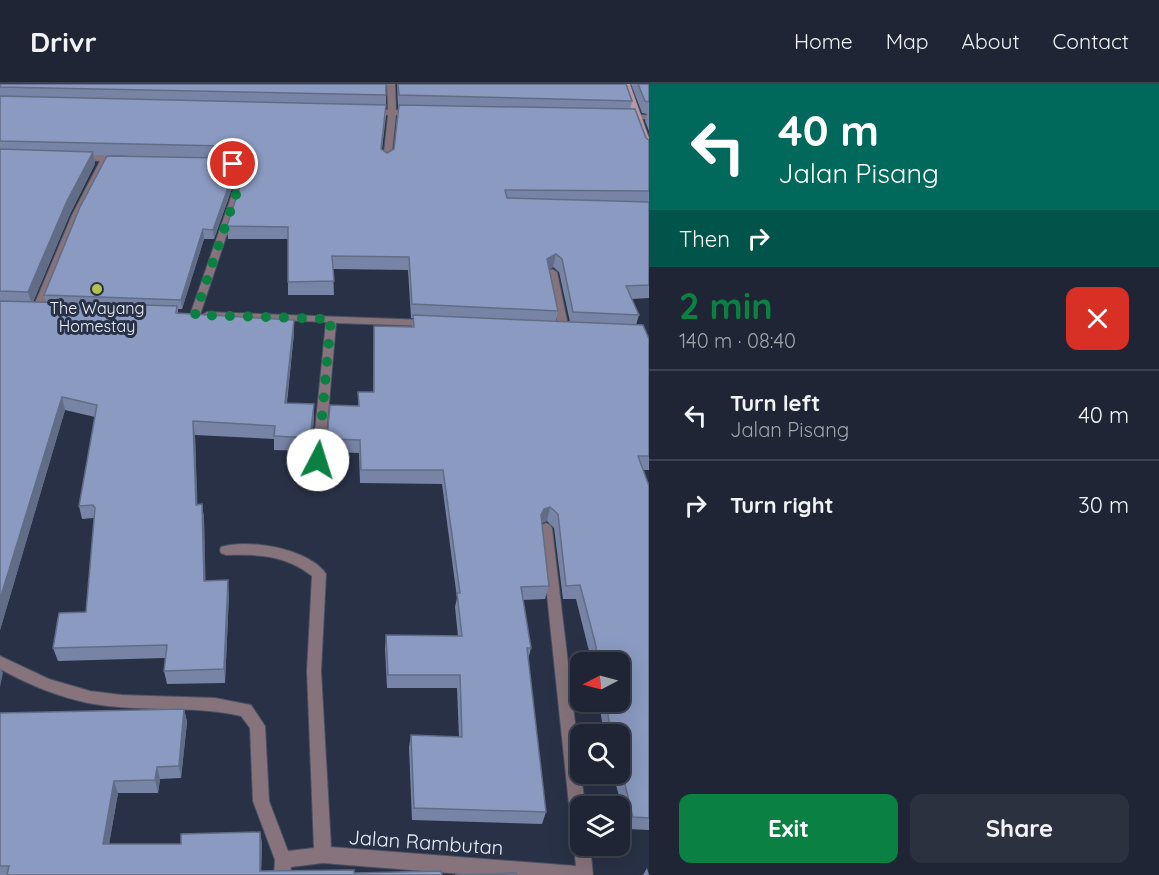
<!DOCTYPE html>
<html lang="en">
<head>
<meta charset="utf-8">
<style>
	:root { --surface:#1f2534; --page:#2c3140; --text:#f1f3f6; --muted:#a1a5ac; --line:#3c424f; --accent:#0b8043 }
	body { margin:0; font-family:Quicksand,sans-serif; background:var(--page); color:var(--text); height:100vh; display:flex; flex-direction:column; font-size:22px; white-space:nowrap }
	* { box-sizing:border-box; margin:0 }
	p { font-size:20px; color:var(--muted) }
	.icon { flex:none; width:33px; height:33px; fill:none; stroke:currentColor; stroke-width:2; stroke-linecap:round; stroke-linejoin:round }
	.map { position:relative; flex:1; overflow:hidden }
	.side { display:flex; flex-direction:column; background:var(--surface); width:510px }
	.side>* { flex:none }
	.banner { background:#00695c; color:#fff; overflow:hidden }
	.needle { width:39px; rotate:264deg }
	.fabs { position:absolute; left:570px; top:568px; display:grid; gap:12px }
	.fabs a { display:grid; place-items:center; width:60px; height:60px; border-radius:12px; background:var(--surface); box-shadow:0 6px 24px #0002,0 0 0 2px var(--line); font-size:30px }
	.pin { position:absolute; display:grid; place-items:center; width:51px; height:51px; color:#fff; margin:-26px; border:3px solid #fff; border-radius:50%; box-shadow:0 2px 6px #0007 }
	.me { position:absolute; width:66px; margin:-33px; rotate:5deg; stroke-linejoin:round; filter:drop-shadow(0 0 4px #0008) }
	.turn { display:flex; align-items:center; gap:21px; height:126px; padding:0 30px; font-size:27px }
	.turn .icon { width:78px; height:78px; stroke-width:2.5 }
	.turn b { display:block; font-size:42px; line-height:51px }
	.then { display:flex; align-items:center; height:57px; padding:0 30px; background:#0003; gap:12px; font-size:22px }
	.round { display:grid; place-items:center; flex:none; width:63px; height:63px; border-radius:12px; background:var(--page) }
	.headline { display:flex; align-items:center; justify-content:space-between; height:102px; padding:0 30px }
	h1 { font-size:36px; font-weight:800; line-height:45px; color:var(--accent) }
	.primary-button { display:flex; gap:12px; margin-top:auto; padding:12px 30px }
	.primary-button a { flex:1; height:69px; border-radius:12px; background:var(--accent); color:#fff; font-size:24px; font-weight:800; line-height:69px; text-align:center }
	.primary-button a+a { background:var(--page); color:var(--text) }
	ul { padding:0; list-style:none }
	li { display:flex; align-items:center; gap:18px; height:90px; padding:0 30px; border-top:2px solid var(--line) }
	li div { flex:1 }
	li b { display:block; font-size:22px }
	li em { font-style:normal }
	header { display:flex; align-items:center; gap:36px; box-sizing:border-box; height:84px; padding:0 30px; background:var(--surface); border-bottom:2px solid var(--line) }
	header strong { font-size:28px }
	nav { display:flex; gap:33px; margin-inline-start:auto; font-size:21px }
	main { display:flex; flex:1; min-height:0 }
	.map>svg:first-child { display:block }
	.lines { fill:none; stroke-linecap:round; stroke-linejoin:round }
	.lane-casing { stroke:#485063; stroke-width:2 }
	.street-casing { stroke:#485063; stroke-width:2 }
	.secondary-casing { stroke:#485063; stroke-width:2 }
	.lane { fill:#86737b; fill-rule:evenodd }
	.street { fill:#86737b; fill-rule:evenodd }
	.secondary { fill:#b597a5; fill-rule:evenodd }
	.wall { fill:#7784a5; fill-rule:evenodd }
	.shaded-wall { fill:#616c86 }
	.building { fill:#8a9ac0; stroke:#616c86; stroke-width:1.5 }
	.route { stroke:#0b8043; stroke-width:10; stroke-dasharray:0 18 }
	.poi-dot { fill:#b5c24a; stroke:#293146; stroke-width:2 }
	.labels { text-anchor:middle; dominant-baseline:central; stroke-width:6; stroke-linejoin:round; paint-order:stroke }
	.poi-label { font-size:16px; fill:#eaf0fd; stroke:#293146 }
	.near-street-label { font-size:20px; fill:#eaf0fd; stroke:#293146 }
</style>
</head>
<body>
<header>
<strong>Drivr</strong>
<nav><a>Home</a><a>Map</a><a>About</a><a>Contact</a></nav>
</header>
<main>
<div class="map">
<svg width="649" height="791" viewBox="0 0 649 791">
	<rect width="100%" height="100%" fill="#293146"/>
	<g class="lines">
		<defs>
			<path id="lane" d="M552 185 557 188 569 246 564 249 559 246 547 188Z"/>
			<g id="street">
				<path d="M387 0H395L396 26 413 27 417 29 413 31H396L391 77 387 79 383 77 388 31 370 30 366 28 370 26H388Z"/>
				<rect x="622" y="31" width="27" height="4"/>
				<path d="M77 72C90 71 113 69 124 75L120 77H107L80 131 42 226 40 228H34L32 226 72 131 100 77 80 76H77Z"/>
				<path d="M215 76 243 82 246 93 200 231 195 234 190 231 238 93 236 85 215 80Z"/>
				<path d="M207 228 426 236 431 239 426 242 336 239 324 376 318 380 312 376 326 238 203 233 202 231Z"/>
				<path d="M546 439 550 441 552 444 585 723H580V762H590L593 791H474L323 779 291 783 290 791H274L275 776 253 717 250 644 241 632C197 622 153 627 108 622 70 618 33 603 0 585V572L49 595 90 607 122 611 215 614 251 621 265 642 269 717 288 767 314 764 307 587 312 492C286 471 258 470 226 471L221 469 220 466 221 463C248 454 310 465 326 490L321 587 331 763 576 782 574 762 577 756 574 755 572 749 540 444 542 441Z"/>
			</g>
			<path id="secondary" d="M622 0H630L649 54V67L645 65Z"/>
		</defs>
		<use href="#lane" class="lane-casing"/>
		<use href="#street" class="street-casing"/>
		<use href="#secondary" class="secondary-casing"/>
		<use href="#lane" class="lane"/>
		<use href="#street" class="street"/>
		<use href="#secondary" class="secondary"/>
	</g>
	<g class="wall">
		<path d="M0 0 386 11V32L382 65 387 69 394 65 398 23 397 0H626L632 17 630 25 646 54 649 56V214L632 215 639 231 636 241 649 255V386H643L649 402V746L628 745 613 690H620V651H604L599 618H620V579H592L576 515H563L554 444 547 437 542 439 549 502 545 515 523 516 531 564 528 576 546 728 542 740 412 736 409 663 411 651 459 653 457 604H387L385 565 386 551 458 552 455 523 457 514 442 400 360 399 359 369 327 368V355L358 322V308H373L374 242 412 243 413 234H411L408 186 333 185 334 211H288V155H228L227 142 246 86 244 80 225 74H223L235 84 236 93 214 155H204L182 225H178V229L294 236V249L287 319 314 320V334L311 367 274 366V355L195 351 197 421 202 420 204 434 205 497 229 510 225 599 167 600 164 587 165 574 58 577 53 564 86 528 94 434 82 435 79 422 95 333 65 326 0 546ZM94 71 165 73 44 211 46 218H33L70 130 95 80ZM553 183 559 188 570 238 556 237 558 227 549 186Z"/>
		<path d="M631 0H649V47L645 37 647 30 642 29Z"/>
		<path d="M184 625 187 638 181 694 160 695 158 709H118L109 760H181L260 748 262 760 261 787 442 791H0V629Z"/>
		<path d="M647 784 649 791H643Z"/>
	</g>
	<g class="shaded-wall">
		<path d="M93 68 95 80 70 130 32 221 28 208 67 117Z"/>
		<path d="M235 84 236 93 214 155 213 146Z"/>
		<path d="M203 145 204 155 182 225 181 216Z"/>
		<path d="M556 170 553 183 545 188 547 175Z"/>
		<path d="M294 236V249L285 333V319Z"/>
		<path d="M62 313 65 326 0 546V515Z"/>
		<path d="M314 320V334L311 367 310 354Z"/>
		<path d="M193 337 195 351 198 434 196 421Z"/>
		<path d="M202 420 204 434 206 511 204 497Z"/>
		<path d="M550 423 547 437 541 439V431L544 425Z"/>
		<path d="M228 496 229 510 225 599 224 585Z"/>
		<path d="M0 583 3 589 0 603Z"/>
		<path d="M184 625 187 638 181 694 179 682Z"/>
		<path d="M157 683 160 695 158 709 155 696Z"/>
		<path d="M114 697 118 709 107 772 103 760Z"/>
		<path d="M260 748 262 760 261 791 260 787Z"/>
	</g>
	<g class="building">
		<path d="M0 0H386V11L0 3Z"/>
		<path d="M398 0H626L632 17 399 11Z"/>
		<path d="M638 0H649V18L645 17Z"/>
		<path d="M0 12 386 21 381 65 387 69 394 65 399 21 635 25 646 54 649 56V107L505 106 507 114 649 118V201L626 202 639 231 573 228 562 175 556 170 547 175 558 227 412 220 409 173 332 172 334 197 288 198V143L227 142 247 81 243 68 224 62 0 57Z"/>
		<path d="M0 65 93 68 67 117 28 208 0 207Z"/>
		<path d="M107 72 223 74 233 78 235 84 213 146 203 145 181 216 44 211 80 123Z"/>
		<path d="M0 217 177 222 176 229 294 236 285 319 314 320 310 354 274 352 275 342 193 337 196 421 202 420 204 497 228 496 224 585 164 587 167 561 53 564 59 529 86 528 95 424 93 421 79 422 97 321 62 313 0 515Z"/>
		<path d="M413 231 643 241 649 255V372H638L649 402V734L633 733 620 680V651H612L611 649 606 618H620V579H599L595 558 580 501 566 502 558 430 550 423 544 425 541 431 549 502 521 503 531 564H527L546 728 414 724 411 651 462 653 460 591H388L386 551 462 552 457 509H460L443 386H361L360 356 327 355 330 321 359 322 358 308H374V242L414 243Z"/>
		<path d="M184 625 179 682 157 683 155 696 114 697 103 760H181V750L260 748V787L354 786V789L441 787 442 791H7L9 782H0V629Z"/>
		<path d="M516 789 517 791H455Z"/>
	</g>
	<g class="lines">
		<path class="route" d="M233 80 240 84 242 93 195 231 331 235 318 376"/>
	</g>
	<circle class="poi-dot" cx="97" cy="205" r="6"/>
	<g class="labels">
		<g class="poi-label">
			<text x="97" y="224">The Wayang<tspan x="97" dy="18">Homestay</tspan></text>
		</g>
		<g class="near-street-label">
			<text transform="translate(426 758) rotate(4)">Jalan Rambutan</text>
		</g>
	</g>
</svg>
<div class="fabs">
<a><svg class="needle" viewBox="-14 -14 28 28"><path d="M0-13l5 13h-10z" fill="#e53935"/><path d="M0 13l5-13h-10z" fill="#a1a5ac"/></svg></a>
<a><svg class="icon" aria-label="search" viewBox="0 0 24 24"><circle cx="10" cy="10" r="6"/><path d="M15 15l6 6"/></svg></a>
<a><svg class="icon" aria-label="layers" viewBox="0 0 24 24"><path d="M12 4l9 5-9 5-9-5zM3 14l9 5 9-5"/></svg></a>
</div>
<div class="pin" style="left:233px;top:80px;background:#d93025"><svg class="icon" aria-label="arrive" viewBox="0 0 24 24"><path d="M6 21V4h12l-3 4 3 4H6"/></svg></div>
<svg class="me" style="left:318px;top:376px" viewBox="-20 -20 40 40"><circle r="19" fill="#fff"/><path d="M0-13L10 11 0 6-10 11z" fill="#0b8043"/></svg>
</div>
<section class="side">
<div class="banner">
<div class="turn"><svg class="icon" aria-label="left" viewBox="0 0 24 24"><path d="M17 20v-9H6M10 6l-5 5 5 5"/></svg><div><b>40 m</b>Jalan Pisang</div></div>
<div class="then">Then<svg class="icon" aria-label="right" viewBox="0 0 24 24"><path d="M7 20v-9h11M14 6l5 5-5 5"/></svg></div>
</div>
<div class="headline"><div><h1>2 min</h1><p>140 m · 08:40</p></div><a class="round" style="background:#d93025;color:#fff"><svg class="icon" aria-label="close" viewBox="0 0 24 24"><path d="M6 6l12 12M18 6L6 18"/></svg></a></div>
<ul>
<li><svg class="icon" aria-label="left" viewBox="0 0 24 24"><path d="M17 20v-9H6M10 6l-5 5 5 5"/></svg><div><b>Turn left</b><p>Jalan Pisang</p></div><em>40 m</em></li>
<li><svg class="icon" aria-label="right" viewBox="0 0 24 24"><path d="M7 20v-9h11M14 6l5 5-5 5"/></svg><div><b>Turn right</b></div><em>30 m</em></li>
</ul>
<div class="primary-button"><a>Exit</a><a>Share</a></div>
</section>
</main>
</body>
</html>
